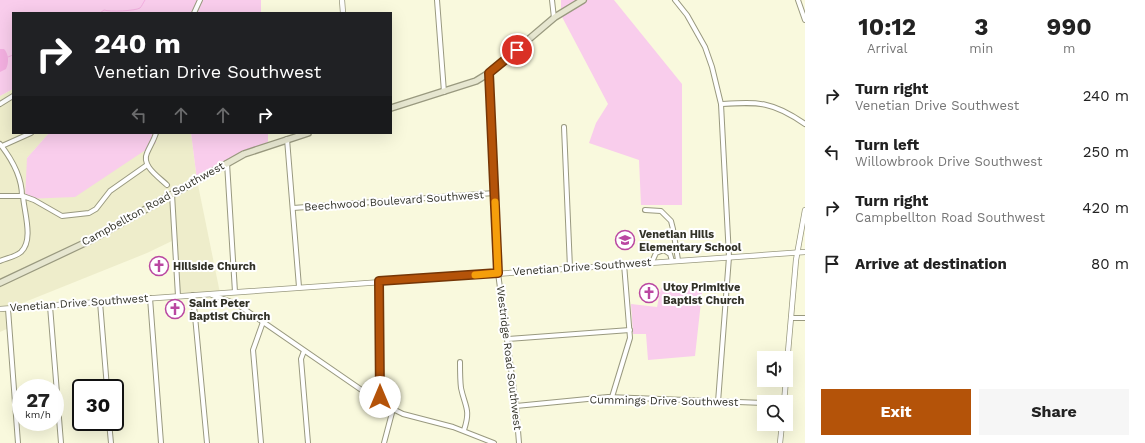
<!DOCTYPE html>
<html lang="en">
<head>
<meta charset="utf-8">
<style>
	:root { --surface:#fff; --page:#f6f6f6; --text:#222; --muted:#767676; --accent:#b45309 }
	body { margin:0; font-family:"Work Sans",sans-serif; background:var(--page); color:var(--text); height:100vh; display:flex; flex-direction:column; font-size:15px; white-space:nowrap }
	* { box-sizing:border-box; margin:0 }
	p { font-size:13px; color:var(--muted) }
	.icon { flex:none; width:22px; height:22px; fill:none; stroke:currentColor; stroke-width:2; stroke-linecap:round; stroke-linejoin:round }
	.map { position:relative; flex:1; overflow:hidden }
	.details { display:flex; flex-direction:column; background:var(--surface); width:340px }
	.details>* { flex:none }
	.hud { position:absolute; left:12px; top:12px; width:380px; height:122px; border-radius:0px; box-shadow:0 4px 16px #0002; background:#202124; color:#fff; overflow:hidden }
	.tools { position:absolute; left:757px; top:351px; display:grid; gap:8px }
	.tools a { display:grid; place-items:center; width:36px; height:36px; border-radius:0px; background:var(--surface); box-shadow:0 4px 16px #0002; font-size:20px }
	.speed { position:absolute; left:12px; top:379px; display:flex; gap:8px; font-size:20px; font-weight:700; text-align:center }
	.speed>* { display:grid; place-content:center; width:52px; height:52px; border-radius:50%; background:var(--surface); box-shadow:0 4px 16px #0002; line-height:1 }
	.speed small { font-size:10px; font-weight:400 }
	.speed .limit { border:2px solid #111; border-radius:6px; background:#fff; color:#111 }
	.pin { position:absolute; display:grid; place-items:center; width:34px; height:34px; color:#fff; margin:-17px; border:2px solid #fff; border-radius:50%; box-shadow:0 1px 4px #0007 }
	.me { position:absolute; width:44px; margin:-22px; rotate:0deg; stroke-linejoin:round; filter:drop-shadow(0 0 3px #0008) }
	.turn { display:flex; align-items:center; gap:14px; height:84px; padding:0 16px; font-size:18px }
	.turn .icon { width:52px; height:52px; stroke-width:2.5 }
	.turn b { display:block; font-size:28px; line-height:34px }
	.lanes { display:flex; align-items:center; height:38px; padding:0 16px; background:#0003; justify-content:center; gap:20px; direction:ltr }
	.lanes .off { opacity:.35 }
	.eta { display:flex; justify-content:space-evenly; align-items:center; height:68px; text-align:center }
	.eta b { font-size:24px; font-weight:700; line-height:28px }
	.cta { display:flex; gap:8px; margin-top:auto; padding:8px 16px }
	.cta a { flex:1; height:46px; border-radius:0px; background:var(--accent); color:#fff; font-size:16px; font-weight:700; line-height:46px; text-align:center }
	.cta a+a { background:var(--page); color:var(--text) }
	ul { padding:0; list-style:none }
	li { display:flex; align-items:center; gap:12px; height:56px; padding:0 16px }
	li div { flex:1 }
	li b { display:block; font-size:15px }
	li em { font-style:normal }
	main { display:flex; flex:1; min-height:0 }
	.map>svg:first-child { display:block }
	.built { fill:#eeedcb }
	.green { fill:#f9cdec }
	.water { fill:#f3afe0 }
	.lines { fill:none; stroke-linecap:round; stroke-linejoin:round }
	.stream { stroke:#f3afe0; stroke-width:1 }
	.minor-casing { stroke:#99997f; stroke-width:6 }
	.tertiary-casing { stroke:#99997f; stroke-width:6 }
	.secondary-casing { stroke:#99997f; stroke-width:8 }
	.minor { stroke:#fff; stroke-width:4 }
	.tertiary { stroke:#fff; stroke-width:4.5 }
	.secondary { stroke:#e6e6d0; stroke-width:5.5 }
	.route-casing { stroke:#753606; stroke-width:10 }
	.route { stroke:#b45309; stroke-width:7 }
	.slow { stroke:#f59e0b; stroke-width:7 }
	.labels { text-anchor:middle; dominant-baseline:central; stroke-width:4; stroke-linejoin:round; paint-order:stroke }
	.street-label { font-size:11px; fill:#323228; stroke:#fff }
	.poi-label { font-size:11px; font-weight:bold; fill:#323228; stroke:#fff; text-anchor:start }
</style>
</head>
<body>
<main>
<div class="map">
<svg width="805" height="443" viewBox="0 0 805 443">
	<rect width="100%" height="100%" fill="#f9f9dd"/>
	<path class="built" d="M13 89V133H49L27 158 156 133H191L197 180 220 293 177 295 174 240 147 253 10 308 11 327 0 332V96Z"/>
	<g class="green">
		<path d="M0 0H261V13H13V89L0 96Z"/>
		<path d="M561 0H614L682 84V205H641L639 160 589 143 596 123 608 104 561 15Z"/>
		<path d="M49 133H156V143L75 197 25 199 27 158Z"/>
		<path d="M191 133H268V142L246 152 197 180Z"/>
		<path d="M703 284 695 356 648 360 646 334H633L631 304 657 307 661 288Z"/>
	</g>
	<path class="water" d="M0 49H4C9 54 9 63 6 69L0 72Z"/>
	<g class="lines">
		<g class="stream">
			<path d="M100 13 104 10C110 12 135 11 140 8 142 6 143 3 145 0"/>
			<path d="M8 57 13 55"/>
		</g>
		<defs>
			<g id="minor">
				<path d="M437 0 444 92"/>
				<path d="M552 0 554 18"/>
				<path d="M675 0 687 15 705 47 712 67 721 104 729 257 718 402"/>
				<path d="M798 0 805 20"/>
				<path d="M194 13 200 0"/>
				<path d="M489 73 498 273 516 406 519 443"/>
				<path d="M0 104 13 96"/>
				<path d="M721 104C759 102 772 101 805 124"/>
				<path d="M564 127 570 268"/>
				<path d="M156 133C154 140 150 146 147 153 141 166 159 177 167 185"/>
				<path d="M287 139 299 287"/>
				<path d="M0 144C11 158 22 177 22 196H0"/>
				<path d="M2 146 31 133"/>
				<path d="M227 163 235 292"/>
				<path d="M172 194 178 296"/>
				<path d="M293 208 494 193"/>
				<path d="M645 210 661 211 671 221 673 229 678 260"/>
				<path d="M0 261C7 258 15 257 21 252 34 240 24 212 23 196L34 200 62 216 89 213 96 209 110 191 147 165"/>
				<path d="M652 262 656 253 664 250 670 254 672 261"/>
				<path d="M193 295 207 443"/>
				<path d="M212 295 237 304 379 402 403 414 453 427 494 443"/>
				<path d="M150 298 161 443"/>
				<path d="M100 302 107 388"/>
				<path d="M50 306 61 443"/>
				<path d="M8 309 18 443"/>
				<path d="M791 318H805"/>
				<path d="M507 339 630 330"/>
				<path d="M304 351 301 359 308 443"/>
				<path d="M460 362C460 371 460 380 461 388 465 407 471 409 464 430"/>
				<path d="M612 397 630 338 624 264"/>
				<path d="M379 402V281"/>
				<path d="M516 406 608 397 764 403"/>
				<path d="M109 422 111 443"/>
				<path d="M261 443 253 350 263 322"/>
				<path d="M384 443 393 409"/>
			</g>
			<g id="tertiary">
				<path d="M342 0 343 13"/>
				<path d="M0 309 805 252"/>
				<path d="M786 375 796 260 805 210"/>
				<path d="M784 402 786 380"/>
				<path d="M780 443 782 424"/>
			</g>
			<g id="secondary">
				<path d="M391 108 476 81 489 73 555 17 583 0"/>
				<path d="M0 283 91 240 244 154 308 133"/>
			</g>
		</defs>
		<use href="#minor" class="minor-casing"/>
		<use href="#tertiary" class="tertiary-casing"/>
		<use href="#secondary" class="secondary-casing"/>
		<use href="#minor" class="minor"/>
		<use href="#tertiary" class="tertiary"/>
		<use href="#secondary" class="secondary"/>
	</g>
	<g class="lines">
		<defs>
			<path id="route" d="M380 397 379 281 498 273 489 73 517 50"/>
		</defs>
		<use href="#route" class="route-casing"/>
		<use href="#route" class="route"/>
		<path class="slow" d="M475 275 498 273 495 202"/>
	</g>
	<defs>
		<symbol id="school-ring" viewBox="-11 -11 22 22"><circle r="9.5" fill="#fff" stroke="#ba47a1" stroke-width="1.5"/><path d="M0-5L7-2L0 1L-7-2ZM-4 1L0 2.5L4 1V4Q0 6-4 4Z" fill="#ba47a1"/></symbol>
		<symbol id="church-ring" viewBox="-11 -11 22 22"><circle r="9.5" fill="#fff" stroke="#ba47a1" stroke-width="1.5"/><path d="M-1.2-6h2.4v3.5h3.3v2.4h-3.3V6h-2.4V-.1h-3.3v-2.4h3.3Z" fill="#ba47a1"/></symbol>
	</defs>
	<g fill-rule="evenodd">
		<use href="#school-ring" x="614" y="229" width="22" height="22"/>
		<use href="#church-ring" x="148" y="255" width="22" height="22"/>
		<use href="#church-ring" x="638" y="282" width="22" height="22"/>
		<use href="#church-ring" x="164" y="298" width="22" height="22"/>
	</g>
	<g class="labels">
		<g class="street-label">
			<text transform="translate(394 201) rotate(-4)">Beechwood Boulevard Southwest</text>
			<text transform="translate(153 204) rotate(-29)">Campbellton Road Southwest</text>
			<text transform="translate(582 267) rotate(-4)">Venetian Drive Southwest</text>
			<text transform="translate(79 303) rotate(-4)">Venetian Drive Southwest</text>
			<text transform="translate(509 358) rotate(83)">Westridge Road Southwest</text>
			<text transform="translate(664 401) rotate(1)">Cummings Drive Southwest</text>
		</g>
		<g class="poi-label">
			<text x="639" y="234">Venetian Hills<tspan x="639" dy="13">Elementary School</tspan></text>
			<text x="173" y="266">Hillside Church</text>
			<text x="663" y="287">Utoy Primitive<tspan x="663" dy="13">Baptist Church</tspan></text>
			<text x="189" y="303">Saint Peter<tspan x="189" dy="13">Baptist Church</tspan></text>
		</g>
	</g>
</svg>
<div class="tools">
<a><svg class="icon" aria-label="sound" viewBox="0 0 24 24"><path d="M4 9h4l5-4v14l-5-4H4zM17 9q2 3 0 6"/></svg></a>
<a><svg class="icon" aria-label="search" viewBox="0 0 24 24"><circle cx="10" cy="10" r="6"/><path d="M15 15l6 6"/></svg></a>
</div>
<div class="speed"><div>27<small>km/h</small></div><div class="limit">30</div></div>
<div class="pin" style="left:517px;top:50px;background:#d93025"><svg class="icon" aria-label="arrive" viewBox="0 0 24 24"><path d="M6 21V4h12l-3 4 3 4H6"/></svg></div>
<svg class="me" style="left:380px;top:397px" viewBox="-20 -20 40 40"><circle r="19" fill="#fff"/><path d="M0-13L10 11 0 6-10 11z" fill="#b45309"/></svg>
<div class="hud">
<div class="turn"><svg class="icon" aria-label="right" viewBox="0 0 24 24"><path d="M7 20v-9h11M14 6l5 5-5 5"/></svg><div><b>240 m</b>Venetian Drive Southwest</div></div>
<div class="lanes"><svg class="icon off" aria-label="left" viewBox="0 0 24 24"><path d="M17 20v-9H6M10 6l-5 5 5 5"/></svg><svg class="icon off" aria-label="ahead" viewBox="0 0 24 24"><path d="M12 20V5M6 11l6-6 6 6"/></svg><svg class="icon off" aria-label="ahead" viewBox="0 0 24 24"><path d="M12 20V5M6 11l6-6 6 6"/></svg><svg class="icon" aria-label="right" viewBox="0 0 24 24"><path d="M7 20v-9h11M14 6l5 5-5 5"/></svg></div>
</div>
</div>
<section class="details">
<div class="eta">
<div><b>10:12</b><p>Arrival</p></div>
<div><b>3</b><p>min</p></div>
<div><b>990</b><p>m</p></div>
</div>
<ul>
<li><svg class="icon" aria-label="right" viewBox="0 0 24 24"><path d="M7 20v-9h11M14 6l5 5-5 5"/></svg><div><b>Turn right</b><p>Venetian Drive Southwest</p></div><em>240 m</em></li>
<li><svg class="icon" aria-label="left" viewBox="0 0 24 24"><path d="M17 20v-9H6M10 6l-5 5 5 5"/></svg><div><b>Turn left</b><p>Willowbrook Drive Southwest</p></div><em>250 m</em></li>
<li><svg class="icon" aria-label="right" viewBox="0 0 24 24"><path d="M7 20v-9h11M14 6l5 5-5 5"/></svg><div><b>Turn right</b><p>Campbellton Road Southwest</p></div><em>420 m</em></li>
<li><svg class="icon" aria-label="arrive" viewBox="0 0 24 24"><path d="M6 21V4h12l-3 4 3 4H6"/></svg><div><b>Arrive at destination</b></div><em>80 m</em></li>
</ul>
<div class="cta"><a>Exit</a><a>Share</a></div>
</section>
</main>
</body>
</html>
